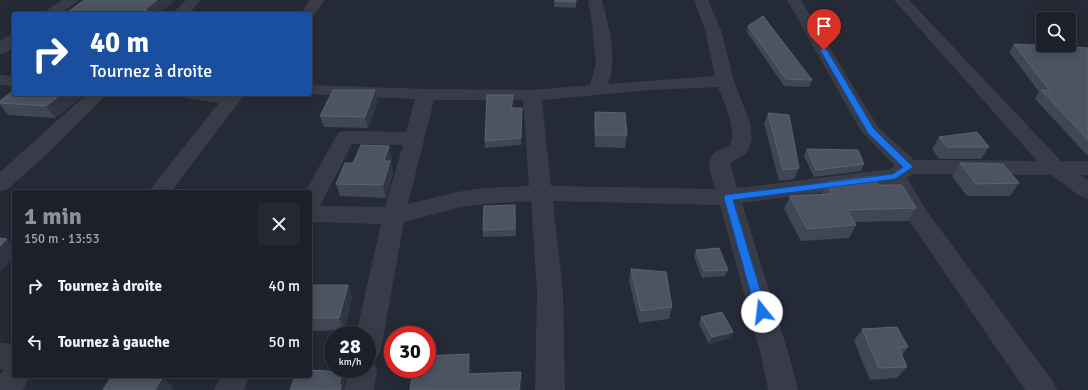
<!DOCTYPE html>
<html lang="fr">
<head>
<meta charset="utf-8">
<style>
	:root { --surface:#1c2029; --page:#252831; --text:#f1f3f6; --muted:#a0a3a8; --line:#3a3e46; --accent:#8c9099 }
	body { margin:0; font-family:Signika,sans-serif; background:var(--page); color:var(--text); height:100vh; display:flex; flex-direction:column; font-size:15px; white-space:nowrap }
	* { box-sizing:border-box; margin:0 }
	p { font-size:13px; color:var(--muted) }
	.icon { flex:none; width:22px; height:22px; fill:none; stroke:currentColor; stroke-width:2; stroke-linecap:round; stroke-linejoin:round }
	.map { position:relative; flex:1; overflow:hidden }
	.panel { position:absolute; left:12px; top:190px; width:300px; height:188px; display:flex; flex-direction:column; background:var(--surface); border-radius:4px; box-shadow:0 2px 10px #0003,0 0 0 1px var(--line) }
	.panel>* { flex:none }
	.hud { position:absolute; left:12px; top:12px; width:300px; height:84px; border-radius:4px; box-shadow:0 2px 10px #0003,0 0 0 1px var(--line); background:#1a4fa0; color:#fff; overflow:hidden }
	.fabs { position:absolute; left:1036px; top:12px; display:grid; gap:8px }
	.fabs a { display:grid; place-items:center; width:40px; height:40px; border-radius:4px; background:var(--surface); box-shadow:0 2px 10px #0003,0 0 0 1px var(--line); font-size:20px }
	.speed { position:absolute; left:324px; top:326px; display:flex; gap:8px; font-size:20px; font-weight:700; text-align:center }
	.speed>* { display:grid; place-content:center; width:52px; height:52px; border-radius:50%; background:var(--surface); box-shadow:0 2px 10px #0003,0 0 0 1px var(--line); line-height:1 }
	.speed small { font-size:10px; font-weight:400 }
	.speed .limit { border:6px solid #d22; background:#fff; color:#111 }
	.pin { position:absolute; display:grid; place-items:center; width:34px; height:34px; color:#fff; margin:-41px -17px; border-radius:50% 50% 50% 0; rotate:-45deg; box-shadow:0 0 4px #0007 }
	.pin .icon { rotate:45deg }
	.me { position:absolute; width:44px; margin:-22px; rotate:344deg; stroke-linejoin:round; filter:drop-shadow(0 0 3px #0008) }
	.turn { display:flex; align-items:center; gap:14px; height:84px; padding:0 12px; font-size:18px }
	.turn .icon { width:52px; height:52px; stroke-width:2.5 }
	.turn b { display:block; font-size:28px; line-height:34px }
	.round { display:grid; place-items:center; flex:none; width:42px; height:42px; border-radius:4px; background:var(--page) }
	.headline { display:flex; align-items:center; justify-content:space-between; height:68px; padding:0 12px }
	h1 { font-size:24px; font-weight:800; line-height:30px; color:var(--accent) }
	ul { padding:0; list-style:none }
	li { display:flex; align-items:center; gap:12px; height:56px; padding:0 12px }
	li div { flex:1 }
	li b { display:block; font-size:15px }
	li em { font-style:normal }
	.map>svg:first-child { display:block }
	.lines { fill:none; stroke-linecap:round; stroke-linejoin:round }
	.minor { fill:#383c48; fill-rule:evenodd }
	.wall { fill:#404655 }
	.shaded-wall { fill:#303644 }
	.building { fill:#4c5361; stroke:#5c6271 }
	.route { fill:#1a73e8; stroke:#114b97 }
</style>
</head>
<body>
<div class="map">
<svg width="1088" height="390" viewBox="0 0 1088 390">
	<rect width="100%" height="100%" fill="#252a37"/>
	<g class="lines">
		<g class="minor">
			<path d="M62 0H79L61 14H43L46 11Z"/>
			<path d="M186 0H201L189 14H172Z"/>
			<path d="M310 0H325L313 17 310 18V14H300Z"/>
			<path d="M588 0H602C609 27 618 57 608 84L715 76 705 30 694 0H708L721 30 734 81 750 123 752 140 746 154 730 163 737 188 890 169 895 166 861 131 787 0H801L878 127 914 160 1037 161 894 0H909L1061 161H1088V175H1081L1088 180V199L1080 196 1051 175 913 174 907 178 926 210 1052 380 1057 390H1025L910 222 889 184 742 203 789 355 798 390H768L761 355 720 205 553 201 563 292 565 390H535L537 292 531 201 485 204 457 208 404 222 381 349 377 358 372 359 377 369 374 390H344L349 369H367V335H356L381 224 310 222V192H305L338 133 345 131 406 132 415 99 304 94H310V85L426 89 532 90 590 85 596 63 592 23ZM718 87C724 104 737 127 730 145 725 148 717 150 713 154 704 162 713 180 715 189L551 186 542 100 651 90ZM434 100H523L529 186 485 188 457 192 408 204ZM352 144 403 145 385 207 320 206Z"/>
			<path d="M14 34V47L6 53 0 54V41L8 36Z"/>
			<path d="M0 75 14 76V86L0 85Z"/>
			<path d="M87 94H107L48 153 8 189 0 191V172Z"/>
			<path d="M182 94H245L171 192H148L219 103 185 98Z"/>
			<path d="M0 343 14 344V376H30L23 390H0V375L4 369H0Z"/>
			<path d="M221 376H249L244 390H214Z"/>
		</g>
	</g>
	<g class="wall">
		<path d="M554 0H576V8L554 7Z"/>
		<path d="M748 26 812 80 809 87 784 86 747 32Z"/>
		<path d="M1014 44 1088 48V155H1087L1035 99 1039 92 1009 52Z"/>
		<path d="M14 94H85L55 118 8 115 0 105V101Z"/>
		<path d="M513 95 514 102 512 108H522L521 145 485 148V141Z"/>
		<path d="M378 102 368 128 324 127 320 116Z"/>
		<path d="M595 112 627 135 625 148 595 147 594 125Z"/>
		<path d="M768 113 799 168 794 179 779 181 764 123Z"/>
		<path d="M939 137 989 147 981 159H939L932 149Z"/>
		<path d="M389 146 392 158 391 163 393 173 386 198 340 196 336 184 353 163Z"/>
		<path d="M807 149 864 164 861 171 814 177 804 156Z"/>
		<path d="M960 163 1019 183 1010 196H967L952 176Z"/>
		<path d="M827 182 878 185 916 208 908 221 854 222 856 225 849 238 801 241 784 209 790 196 821 195Z"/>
		<path d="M515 205 516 236 483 237V230Z"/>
		<path d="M696 250 728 270 725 276 702 278 694 256Z"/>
		<path d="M631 269 672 307 669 319 639 323 629 281Z"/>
		<path d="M310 285H348L352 297 345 330 310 331Z"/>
		<path d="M701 317 731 338 709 344 699 324Z"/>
		<path d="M862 329 908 347 902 355 907 367 897 378 870 380 854 341Z"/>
	</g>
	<g class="shaded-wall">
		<path d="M157 0H176L158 14H142L144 10Z"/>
		<path d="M375 90 378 102 368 128 365 117Z"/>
		<path d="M61 94H85L55 118 46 106Z"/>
		<path d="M513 95 514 102 511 115V108Z"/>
		<path d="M389 146 392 158 391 163 393 173 386 198 383 185 384 161Z"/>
		<path d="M7 239 14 246V257L0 272V246Z"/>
		<path d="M348 285 352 297 345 330 339 318Z"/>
		<path d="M733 332 731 338 709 344 712 337Z"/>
		<path d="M469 354 471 366 470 385 468 374Z"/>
		<path d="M342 372 345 378 343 388 344 390H340L339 384Z"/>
		<path d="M521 372 522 384 521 390H519Z"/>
		<path d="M163 376 174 388 172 390H155Z"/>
	</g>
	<g class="building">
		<path d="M84 0H157L144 10H147L142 14H65Z"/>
		<path d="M554 0H576V2L555 1Z"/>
		<path d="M763 16 812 80 786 79 748 26Z"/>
		<path d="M1014 44 1088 48V140L1041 90 1050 91Z"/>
		<path d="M14 90V94H61L46 106 0 103V101Z"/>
		<path d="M333 90H375L365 117 320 116Z"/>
		<path d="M487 95H513L511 108H522L521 138 485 141Z"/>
		<path d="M595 112 625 113 627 135H596Z"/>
		<path d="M768 113 789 115 799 168 783 170Z"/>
		<path d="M977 132 989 147H947L939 137Z"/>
		<path d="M361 145 389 146 384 161H390L383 185 336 184 345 163H353Z"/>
		<path d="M807 149 858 150 864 164 816 170Z"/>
		<path d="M960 163 1003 164 1019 183 976 184Z"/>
		<path d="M874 176 878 185H902L916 208 847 210 856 225 807 229 790 196 832 194 827 182Z"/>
		<path d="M515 205V229L483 230 484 206Z"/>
		<path d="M0 238 7 239 0 246Z"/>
		<path d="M719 248 728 270 704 271 696 250Z"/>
		<path d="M631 269 666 272 672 307 641 311Z"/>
		<path d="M310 285H348L339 318H310Z"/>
		<path d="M722 312 733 332 712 337 701 317Z"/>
		<path d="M897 327 908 347 899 348 907 367 879 368 862 329Z"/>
		<path d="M469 354 468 374 521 372 519 390H410L413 369H427V356Z"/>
		<path d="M310 370 342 372 339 384 341 385 340 390H290L295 376H310Z"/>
		<path d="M112 376H163L155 390H103Z"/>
	</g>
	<path class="route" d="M824 48 827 50 874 129 913 167 895 179 733 200 767 312 766 315 762 317 758 315 756 312 724 198 725 195 893 174 903 167 868 133 820 50Z"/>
</svg>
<div class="fabs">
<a><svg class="icon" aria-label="search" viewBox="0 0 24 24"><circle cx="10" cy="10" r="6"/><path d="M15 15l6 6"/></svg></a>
</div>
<div class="speed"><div>28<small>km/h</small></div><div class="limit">30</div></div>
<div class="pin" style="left:824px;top:50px;background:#d93025"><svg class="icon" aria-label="arrive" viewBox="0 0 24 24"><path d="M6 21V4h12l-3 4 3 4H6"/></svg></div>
<svg class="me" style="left:762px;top:312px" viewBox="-20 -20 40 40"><circle r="19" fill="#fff"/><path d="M0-13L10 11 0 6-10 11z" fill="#1a73e8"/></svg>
<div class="hud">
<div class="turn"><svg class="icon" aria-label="right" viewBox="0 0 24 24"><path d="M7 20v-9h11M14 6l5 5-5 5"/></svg><div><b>40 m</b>Tournez à droite</div></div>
</div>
<section class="panel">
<div class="headline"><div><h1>1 min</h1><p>150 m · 13:53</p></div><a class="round"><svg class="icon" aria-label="close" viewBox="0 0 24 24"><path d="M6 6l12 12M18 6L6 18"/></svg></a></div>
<ul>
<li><svg class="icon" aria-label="right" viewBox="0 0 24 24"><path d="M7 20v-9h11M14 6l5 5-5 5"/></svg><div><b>Tournez à droite</b></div><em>40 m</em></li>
<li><svg class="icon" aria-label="left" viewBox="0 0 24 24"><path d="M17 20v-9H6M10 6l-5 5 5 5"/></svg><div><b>Tournez à gauche</b></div><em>50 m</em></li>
</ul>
</section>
</div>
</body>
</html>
